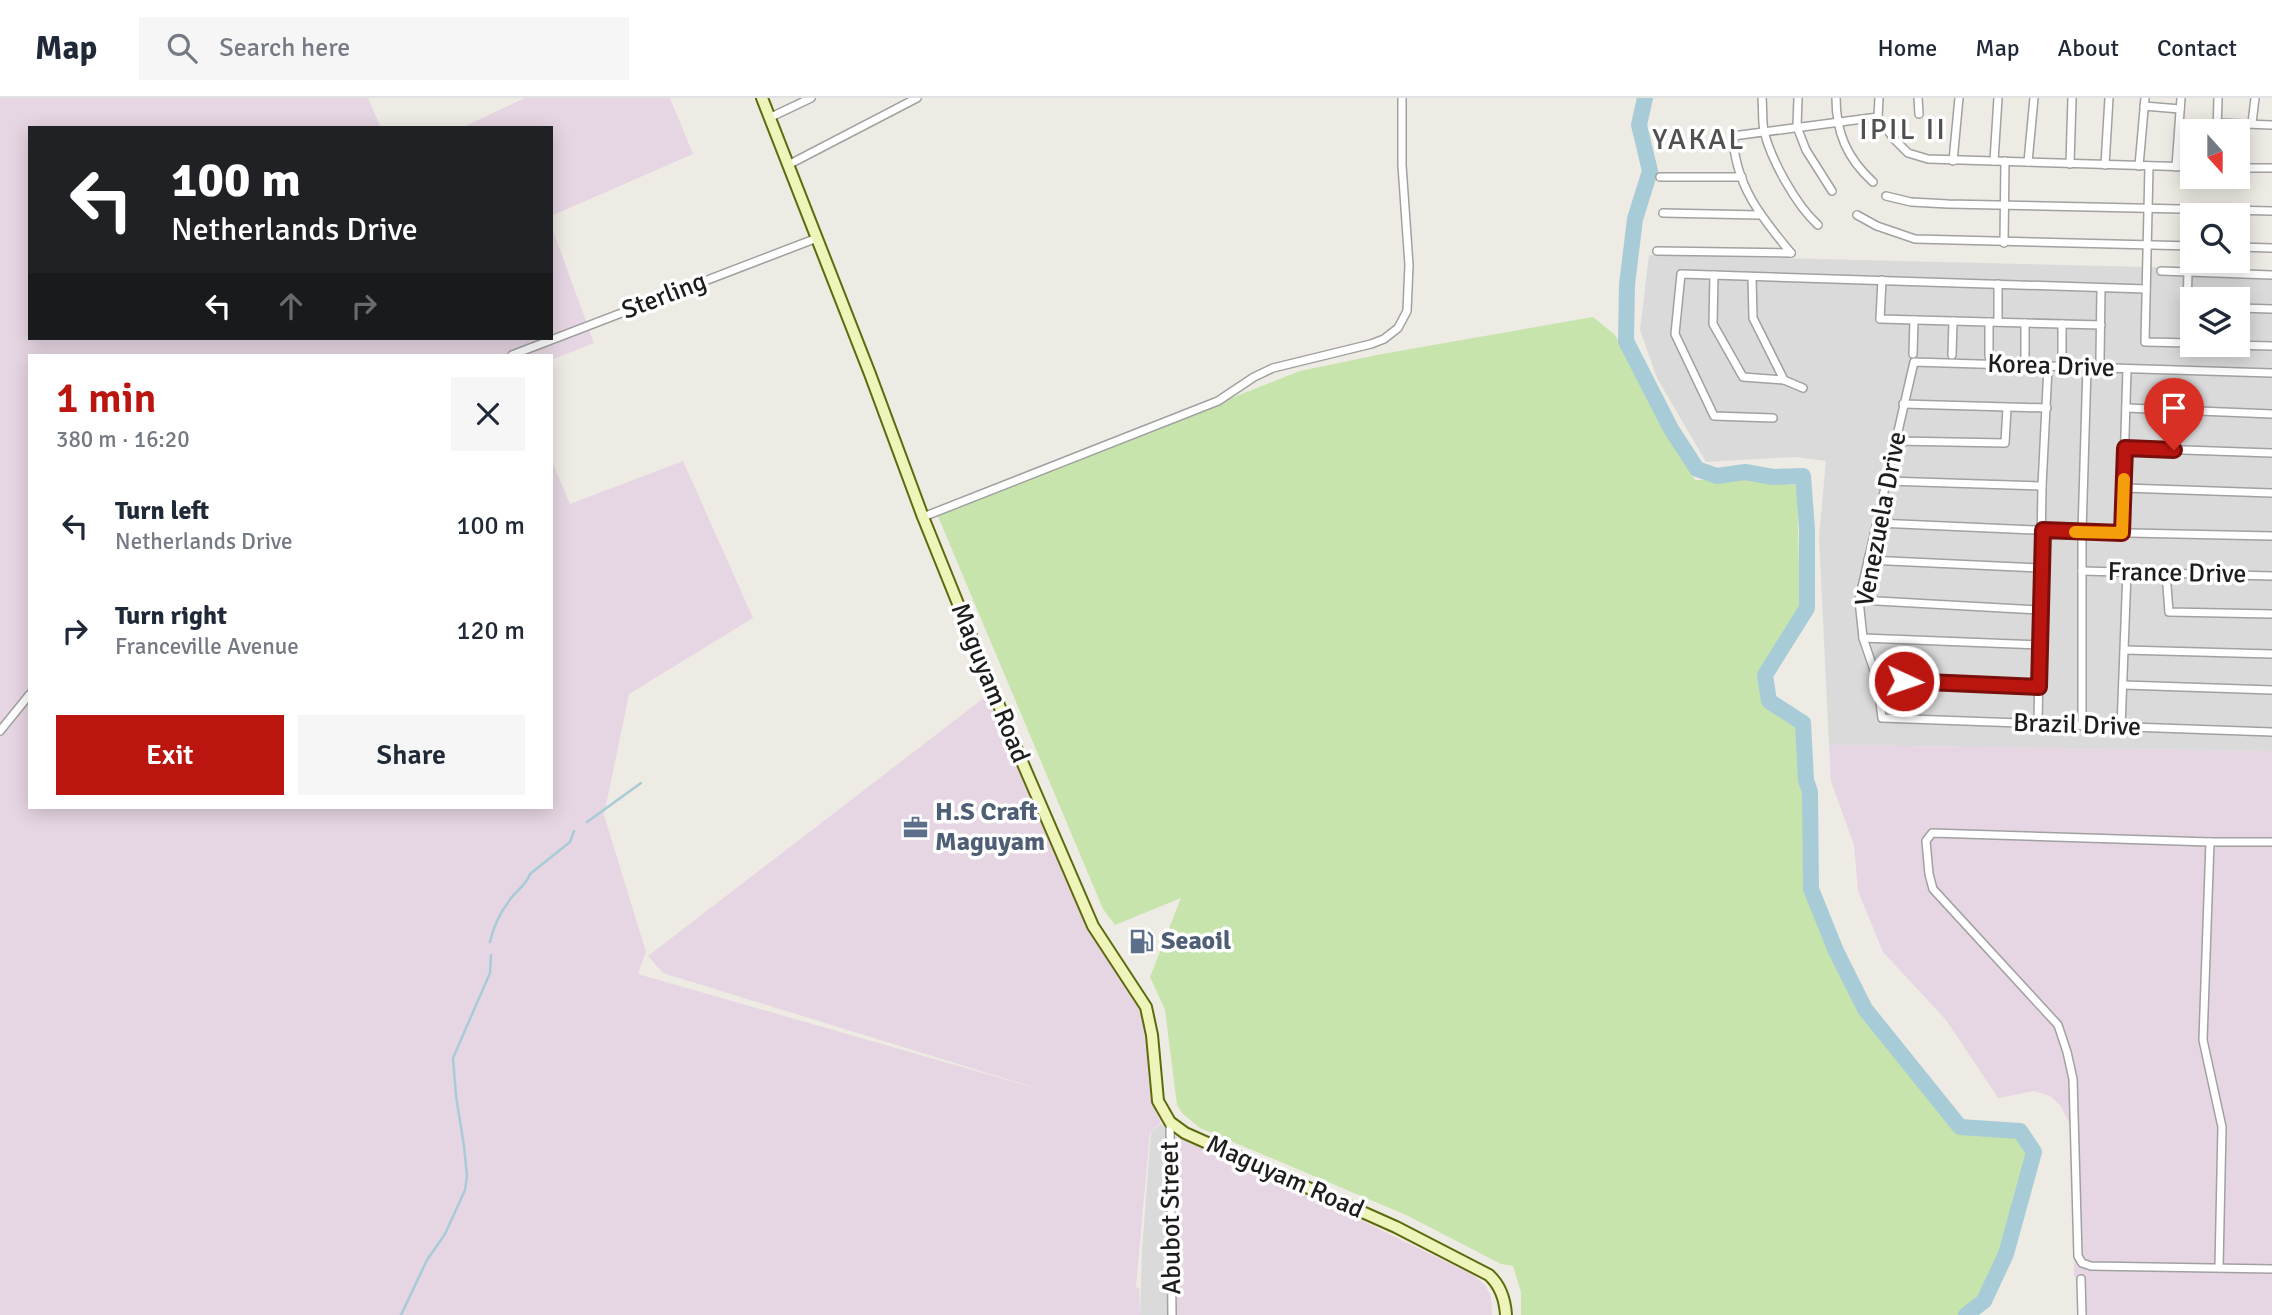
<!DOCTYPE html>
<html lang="en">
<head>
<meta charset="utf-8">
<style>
	:root { --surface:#fff; --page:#f6f6f7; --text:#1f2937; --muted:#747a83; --line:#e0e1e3; --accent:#bb1510 }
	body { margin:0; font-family:Signika,sans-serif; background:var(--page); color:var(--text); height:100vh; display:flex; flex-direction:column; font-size:26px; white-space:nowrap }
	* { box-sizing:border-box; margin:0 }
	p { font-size:23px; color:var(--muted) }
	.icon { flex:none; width:38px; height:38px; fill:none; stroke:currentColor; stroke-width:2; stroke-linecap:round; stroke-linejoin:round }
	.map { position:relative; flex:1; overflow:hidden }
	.side { position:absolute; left:28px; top:256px; width:525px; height:455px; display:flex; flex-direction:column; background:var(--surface); border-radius:0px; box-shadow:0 4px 18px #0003 }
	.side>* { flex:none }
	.hud { position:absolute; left:28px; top:28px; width:525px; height:214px; border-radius:0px; box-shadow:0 4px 18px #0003; background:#202124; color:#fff; overflow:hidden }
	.needle { width:46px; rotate:159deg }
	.tools { position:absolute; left:2180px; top:21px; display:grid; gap:14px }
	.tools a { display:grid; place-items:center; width:70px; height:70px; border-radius:0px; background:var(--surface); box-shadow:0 4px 18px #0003; font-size:35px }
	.pin { position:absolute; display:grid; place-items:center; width:60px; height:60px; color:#fff; margin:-72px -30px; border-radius:50% 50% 50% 0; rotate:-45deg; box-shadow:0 0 7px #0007 }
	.pin .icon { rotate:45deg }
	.me { position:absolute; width:77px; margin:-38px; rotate:93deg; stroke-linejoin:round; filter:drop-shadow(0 0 5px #0008) }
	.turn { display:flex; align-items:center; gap:24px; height:147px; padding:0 28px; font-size:32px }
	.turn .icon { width:91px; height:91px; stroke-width:2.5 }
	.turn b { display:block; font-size:49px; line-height:60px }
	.lanes { display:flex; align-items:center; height:66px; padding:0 28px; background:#0003; justify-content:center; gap:35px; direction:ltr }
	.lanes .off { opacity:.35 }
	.round { display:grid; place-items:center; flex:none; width:74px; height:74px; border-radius:0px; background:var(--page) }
	.summary { display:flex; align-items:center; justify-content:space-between; height:119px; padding:0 28px }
	h1 { font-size:42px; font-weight:600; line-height:52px; color:var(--accent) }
	.cta { display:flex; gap:14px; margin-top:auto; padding:14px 28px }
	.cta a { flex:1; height:80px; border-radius:0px; background:var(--accent); color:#fff; font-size:28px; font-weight:600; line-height:80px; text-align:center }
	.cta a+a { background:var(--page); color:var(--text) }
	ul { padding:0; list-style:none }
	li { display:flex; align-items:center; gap:21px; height:105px; padding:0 28px }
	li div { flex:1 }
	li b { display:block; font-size:26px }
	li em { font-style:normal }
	header { display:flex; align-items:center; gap:42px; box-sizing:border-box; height:98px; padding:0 35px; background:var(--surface); border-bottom:2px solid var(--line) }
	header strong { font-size:33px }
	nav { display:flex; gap:38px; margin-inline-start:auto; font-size:24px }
	.search { width:490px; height:63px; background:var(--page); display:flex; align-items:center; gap:18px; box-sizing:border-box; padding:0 24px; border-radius:0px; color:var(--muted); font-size:26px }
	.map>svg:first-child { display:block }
	.residential { fill:#dbdada; fill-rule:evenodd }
	.industrial { fill:#e6d6e3 }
	.grass { fill:#c7e4ad }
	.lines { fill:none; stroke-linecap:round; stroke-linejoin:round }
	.stream { stroke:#a8cbd8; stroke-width:2.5 }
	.river { stroke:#a8cbd8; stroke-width:16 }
	.minor-casing { stroke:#a1a1a1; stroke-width:10 }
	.secondary-casing { stroke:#5e6b0d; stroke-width:14 }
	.minor { stroke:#fff; stroke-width:7 }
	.secondary { stroke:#eff4bb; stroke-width:10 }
	.route-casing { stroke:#7a0e0a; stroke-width:18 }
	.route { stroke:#bb1510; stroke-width:12 }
	.slow { stroke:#f59e0b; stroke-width:12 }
	.labels { text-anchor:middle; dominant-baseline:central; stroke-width:7; stroke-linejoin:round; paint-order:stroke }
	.street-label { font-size:26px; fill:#1d1d1d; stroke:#fff }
	.service-label { font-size:26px; font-weight:bold; fill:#4e5e75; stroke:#fff; text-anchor:start }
	.quarter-label { font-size:30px; letter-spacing:2px; fill:#505050; stroke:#fff }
</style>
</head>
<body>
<header>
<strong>Map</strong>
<div class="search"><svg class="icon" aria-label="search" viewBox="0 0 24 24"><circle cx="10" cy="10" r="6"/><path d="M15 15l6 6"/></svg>Search here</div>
<nav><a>Home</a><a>Map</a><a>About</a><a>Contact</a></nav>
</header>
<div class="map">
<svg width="2272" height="1217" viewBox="0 0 2272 1217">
	<rect width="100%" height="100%" fill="#eeebe4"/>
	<g class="residential">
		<path d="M1649 157 2272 172V653L1829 647 1819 439 1826 363 1795 359 1706 364 1657 280 1640 232ZM2193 201H2238V247H2193Z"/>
		<path d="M1161 1026 1168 1031 1176 1112 1171 1217H1140L1142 1152 1151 1034Z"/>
	</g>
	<g class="industrial">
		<path d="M0 0H368L381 30H30V240H551V127L594 245 551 262V257H30V709H551V361L570 406 683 363 753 520 629 596 604 717 646 854 638 876 1049 994 663 875 648 858 989 596 1091 827 1145 910 1153 1006 1161 1025 1150 1034 1136 1189 1139 1190 1140 1217H0Z"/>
		<path d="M525 0H670L693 56 551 118V30H461Z"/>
		<path d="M1829 647 2272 653V1217H2087L2086 1182 2074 1179 2071 1029 2061 1008 2050 998 2034 993 1998 1000 1946 922 1883 854 1858 793 1854 747 1831 683Z"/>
		<path d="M1170 1036 1342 1113 1473 1177 1485 1187 1491 1198 1492 1217H1177L1176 1154Z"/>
	</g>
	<path class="grass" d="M1593 219 1615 237 1695 382H1745L1797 387 1800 508 1758 574 1766 607 1799 628 1809 758 1808 794 1837 863 1862 912 1958 1033 2017 1037 2030 1054 2002 1156 1981 1200 1960 1217H1521V1194L1513 1168 1501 1166 1406 1117 1200 1030 1183 1016 1177 1007 1165 912 1150 879 1181 800 1115 827 1103 811 937 416 1300 273 1382 256Z"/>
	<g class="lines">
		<g class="stream">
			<path d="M587 724 641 685"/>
			<path d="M490 844C493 830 500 815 509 803 515 793 526 788 530 776L570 744 574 733"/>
			<path d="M401 1217 427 1162 445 1136 465 1092 467 1078 464 1048 456 998 453 960 490 875 491 857"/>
		</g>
		<path class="river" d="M1645 0 1639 27 1650 73 1635 121 1627 187 1626 243 1671 331 1697 371 1717 378 1745 374 1773 379 1803 378 1807 431V510L1765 577 1769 603 1803 625 1806 682 1810 694 1811 791 1836 853 1865 911 1960 1029 2020 1033 2034 1054 2006 1156 1984 1203 1966 1217"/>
		<defs>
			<g id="minor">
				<path d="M1762 0C1763 10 1762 23 1764 33 1771 62 1796 107 1818 127"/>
				<path d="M1798 0 1797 29 1806 52 1832 93"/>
				<path d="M1836 0C1836 35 1847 60 1873 84"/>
				<path d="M1879 0 1878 19 1894 41 1908 55 1928 61 2193 69"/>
				<path d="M1918 0 1919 16"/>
				<path d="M2144 8 2180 11"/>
				<path d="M769 20 811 0"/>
				<path d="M2217 25 2272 27"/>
				<path d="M2252 25 2255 0"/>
				<path d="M2217 33 2218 0"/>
				<path d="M1953 63 1959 0"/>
				<path d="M1994 63 1998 0"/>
				<path d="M2028 64 2034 0"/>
				<path d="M2070 66 2072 0"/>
				<path d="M788 67 917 0"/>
				<path d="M2105 67 2109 0"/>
				<path d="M2139 68 2145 0"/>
				<path d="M2149 68 2145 244 2193 245"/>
				<path d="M2176 69 2181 0"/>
				<path d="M2238 70H2272"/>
				<path d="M1660 79H1742"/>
				<path d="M1886 98 1911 104 1948 106 2272 113"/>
				<path d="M1663 115 1759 117"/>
				<path d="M1857 117 1877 128 1915 141 2193 148"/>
				<path d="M2004 145 2005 63"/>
				<path d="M2238 149 2272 150"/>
				<path d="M1657 153 1791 155"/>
				<path d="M1791 155C1761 119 1735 87 1733 38L1878 19"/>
				<path d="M2161 173 2272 177"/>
				<path d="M1714 177 1713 226 1743 279 1784 282 1803 290"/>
				<path d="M1752 179 1753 220 1784 282"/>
				<path d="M1882 182 1880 221 2101 227"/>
				<path d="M2238 210 2272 211"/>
				<path d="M1998 224V186"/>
				<path d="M2186 245 2188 174"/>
				<path d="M2229 247 2272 248"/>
				<path d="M1913 256 1914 222"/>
				<path d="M512 257 817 140"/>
				<path d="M1952 257 1953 223"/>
				<path d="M1989 258V224"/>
				<path d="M2025 259V225"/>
				<path d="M2062 260V226"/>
				<path d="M2100 261 2101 190"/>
				<path d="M2272 275 1914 264 1859 502 1863 540 1877 581 1882 620 2272 634"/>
				<path d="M1903 306 2047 310"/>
				<path d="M2126 310 2272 316"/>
				<path d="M1773 320 1714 318 1675 236 1681 176 2146 191"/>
				<path d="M1896 343 2005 345 2007 310"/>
				<path d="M2125 350 2272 355"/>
				<path d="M1887 383 2042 388"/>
				<path d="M2124 390 2272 395"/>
				<path d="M923 419 1218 303 1254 279 1273 270 1371 246 1384 241 1398 230 1407 213 1409 167 1402 67V0"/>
				<path d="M1877 425 2082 434 2272 438"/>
				<path d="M2122 435 2127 271"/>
				<path d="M1868 462 2041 470"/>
				<path d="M2082 473 2272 478"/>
				<path d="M2166 475 2169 514 2272 516"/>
				<path d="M1859 502 2040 512"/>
				<path d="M1863 540 2041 547"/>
				<path d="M2125 552 2272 556"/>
				<path d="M1877 581 2039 589"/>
				<path d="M2124 587 2272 592"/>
				<path d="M2038 627 2042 388 2048 269"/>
				<path d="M2082 628V434L2087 269"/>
				<path d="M2121 629 2127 474"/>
				<path d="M0 633 30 596"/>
				<path d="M2210 744 2203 942 2222 1029 2219 1169"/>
				<path d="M2272 744H2210L1932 735 1926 743 1929 776 1933 791 2058 927 2067 954 2073 981 2078 1158 2082 1165 2091 1168 2272 1171"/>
				<path d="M1170 1024 1172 1217"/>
				<path d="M2081 1181 2082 1217"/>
			</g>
			<path id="secondary" d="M762 0 870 276 923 419 1017 652 1093 828 1146 909 1152 937 1158 1003 1170 1024 1185 1035 1396 1129 1489 1177C1501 1188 1505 1201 1506 1217"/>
		</defs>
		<use href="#minor" class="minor-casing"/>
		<use href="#secondary" class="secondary-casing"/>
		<use href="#minor" class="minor"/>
		<use href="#secondary" class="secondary"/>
	</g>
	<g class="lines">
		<defs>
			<path id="route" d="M1904 583 2039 589 2043 432 2122 435 2125 350 2174 352"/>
		</defs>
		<use href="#route" class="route-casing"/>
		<use href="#route" class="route"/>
		<path class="slow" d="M2075 434 2122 435 2124 381"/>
	</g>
	<defs>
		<symbol id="office-bare" viewBox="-9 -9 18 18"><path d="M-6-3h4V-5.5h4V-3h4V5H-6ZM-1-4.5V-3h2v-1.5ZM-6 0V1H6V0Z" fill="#5c6f8a" stroke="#fff" stroke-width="2.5" paint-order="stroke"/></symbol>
		<symbol id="fuel-bare" viewBox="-9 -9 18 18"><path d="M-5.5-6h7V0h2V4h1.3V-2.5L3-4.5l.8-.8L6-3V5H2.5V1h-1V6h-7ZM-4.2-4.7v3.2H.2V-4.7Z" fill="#5c6f8a" stroke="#fff" stroke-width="2.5" paint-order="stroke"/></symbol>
	</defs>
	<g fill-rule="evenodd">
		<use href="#office-bare" x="898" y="712" width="35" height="35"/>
		<use href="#fuel-bare" x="1124" y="826" width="35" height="35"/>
	</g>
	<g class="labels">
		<g class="street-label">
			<text transform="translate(664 198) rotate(-21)">Sterling</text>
			<text transform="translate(2051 268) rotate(2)">Korea Drive</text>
			<text transform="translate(1881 421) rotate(-79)">Venezuela Drive</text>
			<text transform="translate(2177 475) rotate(1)">France Drive</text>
			<text transform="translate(990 585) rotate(68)">Maguyam Road</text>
			<text transform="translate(2077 627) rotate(2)">Brazil Drive</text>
			<text transform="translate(1285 1079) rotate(24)">Maguyam Road</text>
			<text transform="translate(1171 1120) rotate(-91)">Abubot Street</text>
		</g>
		<g class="service-label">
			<text x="935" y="714">H.S Craft<tspan x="935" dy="30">Maguyam</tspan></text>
			<text x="1161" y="843">Seaoil</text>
		</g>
		<g class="quarter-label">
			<text x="1903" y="31">IPIL II</text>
			<text x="1699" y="41">YAKAL</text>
		</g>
	</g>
</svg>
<div class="tools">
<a><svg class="needle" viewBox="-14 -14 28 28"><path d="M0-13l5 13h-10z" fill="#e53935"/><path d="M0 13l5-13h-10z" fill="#747a83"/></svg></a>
<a><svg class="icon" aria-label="search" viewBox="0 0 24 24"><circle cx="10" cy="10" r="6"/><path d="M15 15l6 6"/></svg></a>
<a><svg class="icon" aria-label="layers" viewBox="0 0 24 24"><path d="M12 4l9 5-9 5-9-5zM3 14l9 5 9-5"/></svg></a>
</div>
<div class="pin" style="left:2174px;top:352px;background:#d93025"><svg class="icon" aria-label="arrive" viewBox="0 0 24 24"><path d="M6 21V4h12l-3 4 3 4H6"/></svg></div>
<svg class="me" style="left:1904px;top:583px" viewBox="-20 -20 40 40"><circle r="17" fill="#bb1510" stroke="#fff" stroke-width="3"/><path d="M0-11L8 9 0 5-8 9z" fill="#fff"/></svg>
<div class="hud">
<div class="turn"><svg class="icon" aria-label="left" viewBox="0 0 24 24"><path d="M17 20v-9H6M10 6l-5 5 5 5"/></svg><div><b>100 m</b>Netherlands Drive</div></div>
<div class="lanes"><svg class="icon" aria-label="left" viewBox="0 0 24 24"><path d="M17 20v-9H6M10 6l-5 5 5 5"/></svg><svg class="icon off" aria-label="ahead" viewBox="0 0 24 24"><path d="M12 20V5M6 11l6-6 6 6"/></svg><svg class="icon off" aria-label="right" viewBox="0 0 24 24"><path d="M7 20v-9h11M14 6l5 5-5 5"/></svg></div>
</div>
<section class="side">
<div class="summary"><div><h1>1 min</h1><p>380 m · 16:20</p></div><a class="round"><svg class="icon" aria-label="close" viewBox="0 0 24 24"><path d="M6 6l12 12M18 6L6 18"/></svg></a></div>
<ul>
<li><svg class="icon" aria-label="left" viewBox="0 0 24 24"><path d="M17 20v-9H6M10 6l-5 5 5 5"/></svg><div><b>Turn left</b><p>Netherlands Drive</p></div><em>100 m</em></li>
<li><svg class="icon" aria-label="right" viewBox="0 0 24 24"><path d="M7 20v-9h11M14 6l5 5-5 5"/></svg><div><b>Turn right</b><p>Franceville Avenue</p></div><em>120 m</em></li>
</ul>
<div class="cta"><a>Exit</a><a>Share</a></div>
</section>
</div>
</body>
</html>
